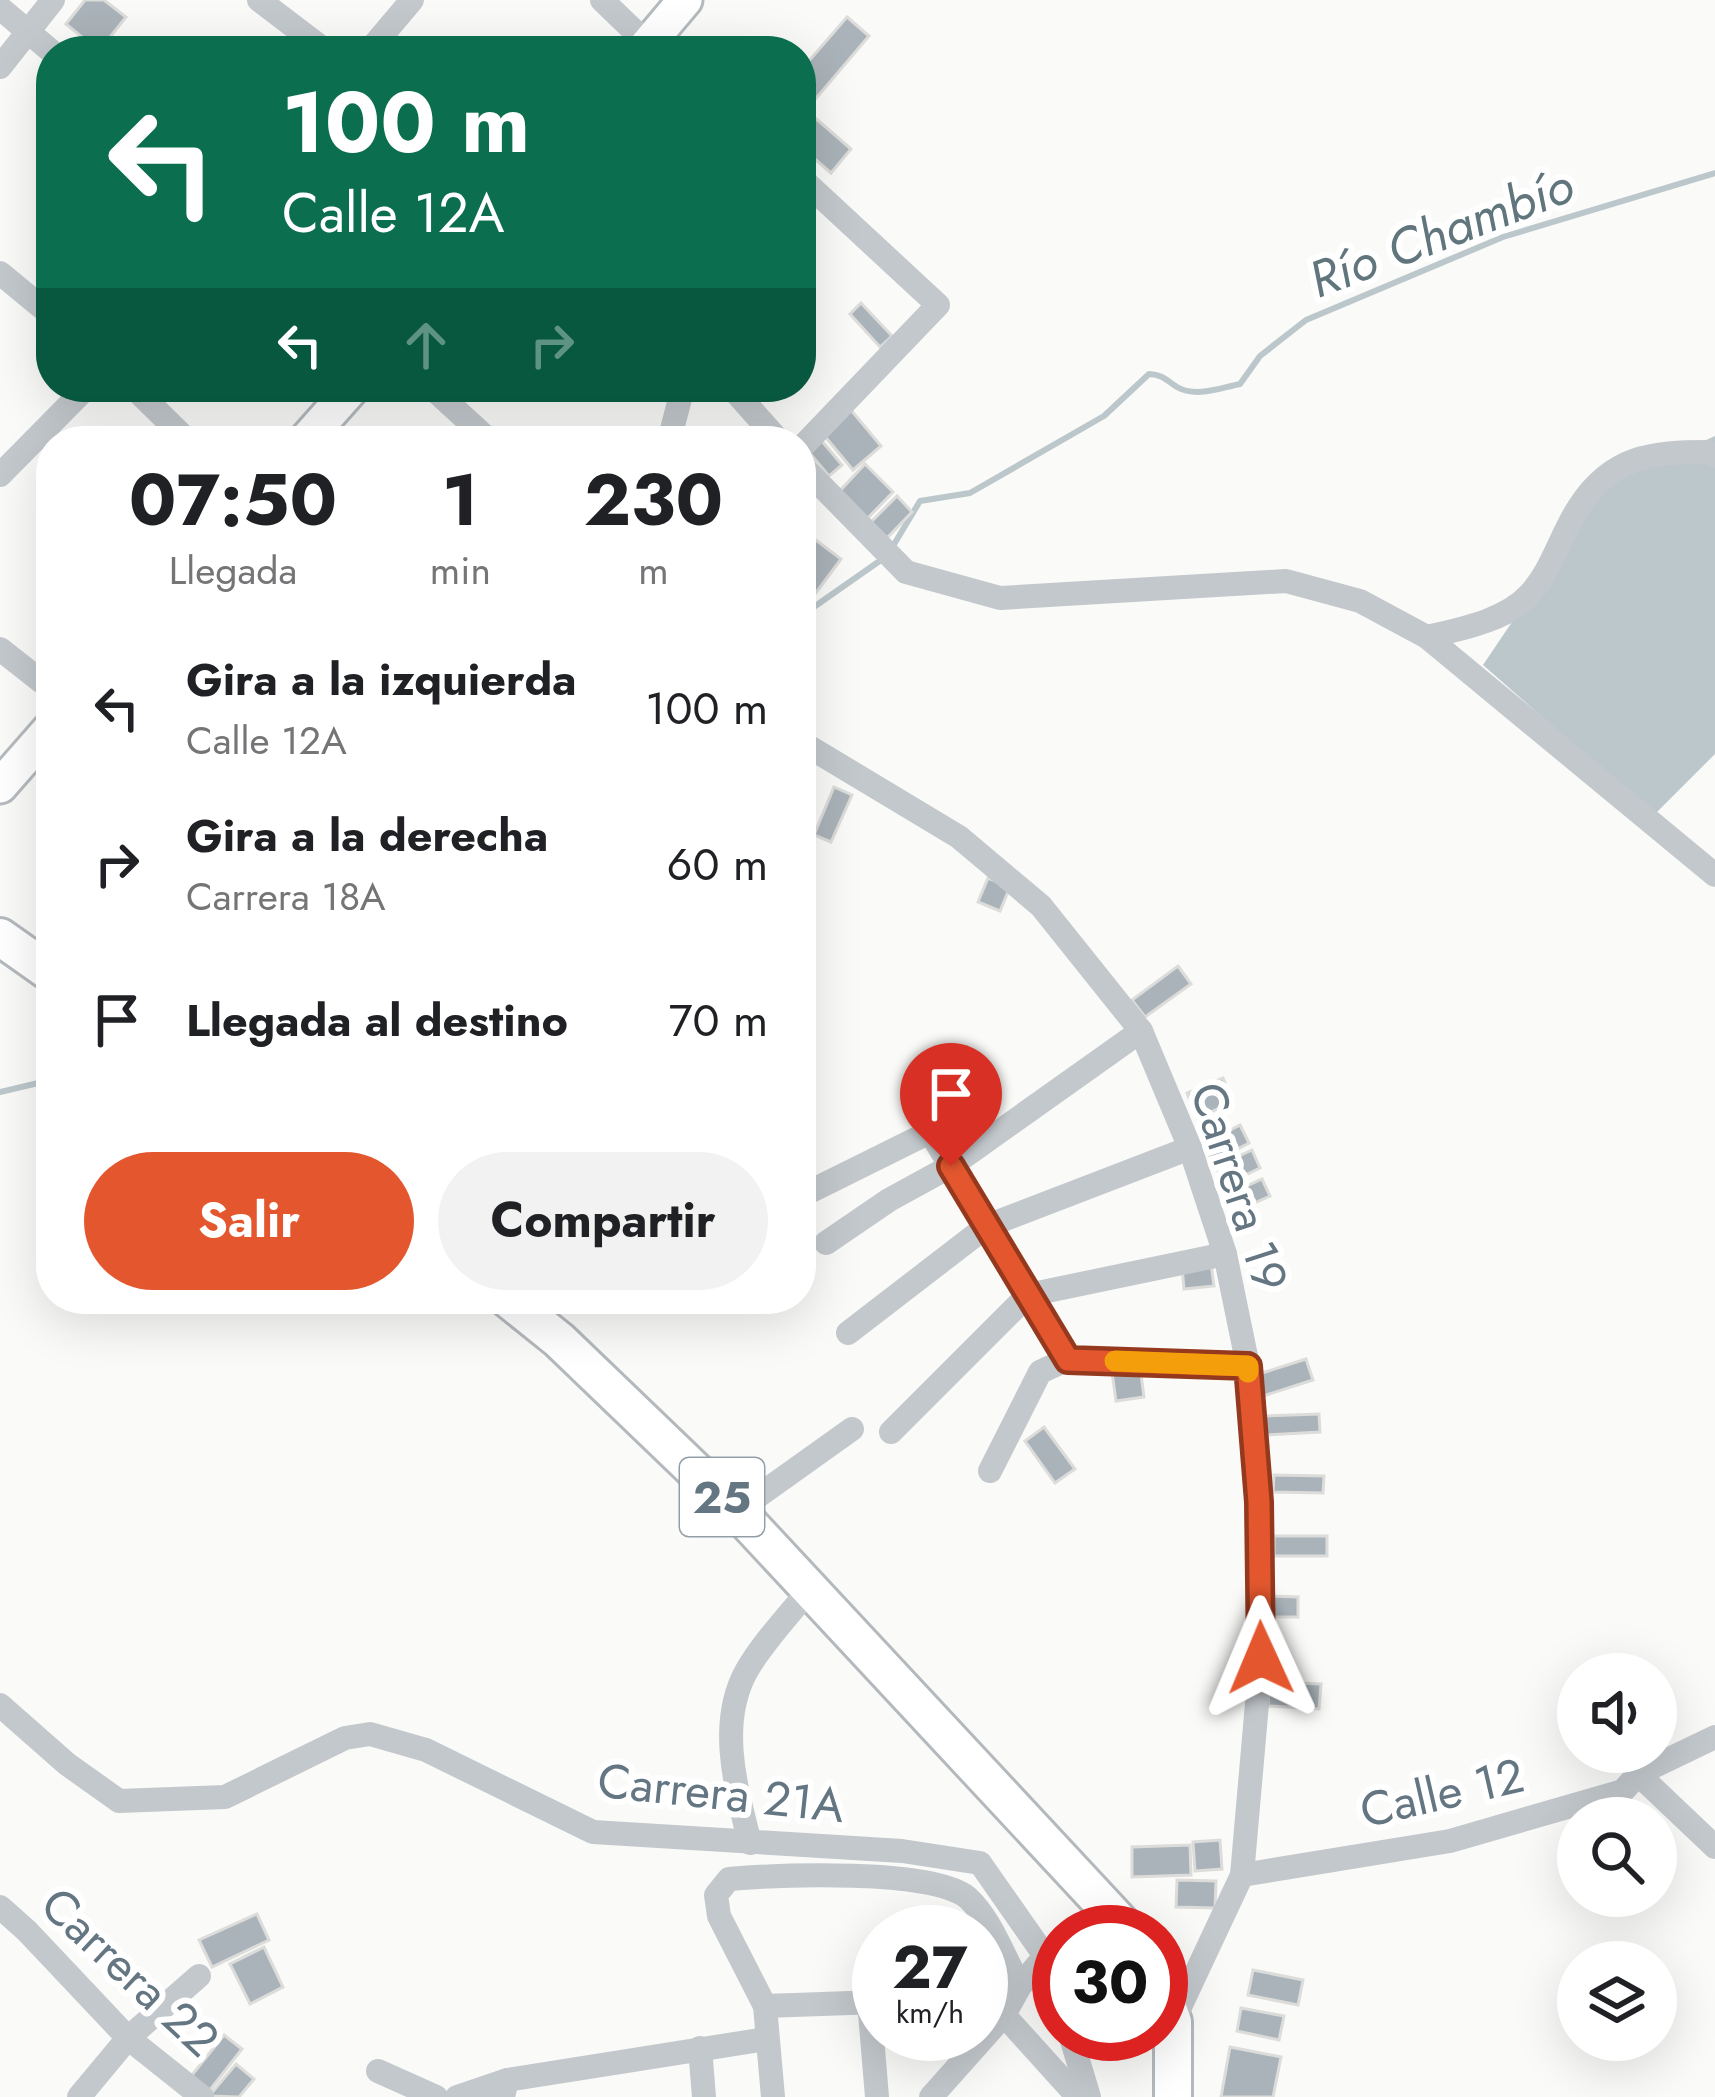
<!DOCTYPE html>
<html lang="es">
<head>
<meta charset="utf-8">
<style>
	:root { --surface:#fff; --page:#f2f2f2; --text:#202124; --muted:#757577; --accent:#e4572e }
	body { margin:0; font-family:Jost,sans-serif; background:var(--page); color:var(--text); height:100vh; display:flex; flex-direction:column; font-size:45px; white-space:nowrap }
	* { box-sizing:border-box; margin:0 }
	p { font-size:39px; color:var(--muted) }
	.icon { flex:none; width:66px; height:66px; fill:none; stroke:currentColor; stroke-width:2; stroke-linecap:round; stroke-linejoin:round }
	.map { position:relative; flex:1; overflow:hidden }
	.sheet { position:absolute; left:36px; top:426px; width:780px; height:888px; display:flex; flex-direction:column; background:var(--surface); border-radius:48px; box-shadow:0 12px 48px #0002 }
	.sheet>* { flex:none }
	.hud { position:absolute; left:36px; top:36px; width:780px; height:366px; border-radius:48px; box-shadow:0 12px 48px #0002; background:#0b6e4f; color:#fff; overflow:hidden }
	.fabs { position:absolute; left:1557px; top:1653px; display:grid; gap:24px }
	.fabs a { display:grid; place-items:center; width:120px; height:120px; border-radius:50%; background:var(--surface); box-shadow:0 12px 48px #0002; font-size:60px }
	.speed { position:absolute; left:852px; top:1905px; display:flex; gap:24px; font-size:60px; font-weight:700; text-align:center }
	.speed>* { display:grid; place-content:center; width:156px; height:156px; border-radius:50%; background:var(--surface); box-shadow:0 12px 48px #0002; line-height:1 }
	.speed small { font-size:30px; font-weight:400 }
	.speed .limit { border:18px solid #d22; background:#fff; color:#111 }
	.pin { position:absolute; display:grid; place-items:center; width:102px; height:102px; color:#fff; margin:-123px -51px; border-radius:50% 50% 50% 0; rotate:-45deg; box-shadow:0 0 12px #0007 }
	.pin .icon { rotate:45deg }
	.me { position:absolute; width:132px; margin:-66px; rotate:359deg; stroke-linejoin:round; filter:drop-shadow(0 0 9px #0008) }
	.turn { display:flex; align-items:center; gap:42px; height:252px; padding:0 48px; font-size:54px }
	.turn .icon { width:156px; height:156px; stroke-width:2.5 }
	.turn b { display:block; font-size:84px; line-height:102px }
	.lanes { display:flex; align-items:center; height:114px; padding:0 48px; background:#0003; justify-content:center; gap:60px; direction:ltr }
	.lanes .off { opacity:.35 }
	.eta { display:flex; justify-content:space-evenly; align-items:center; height:204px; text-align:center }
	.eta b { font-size:72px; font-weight:700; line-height:84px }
	.primary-button { display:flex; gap:24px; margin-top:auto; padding:24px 48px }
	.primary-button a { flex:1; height:138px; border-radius:72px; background:var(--accent); color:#fff; font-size:48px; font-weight:700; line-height:138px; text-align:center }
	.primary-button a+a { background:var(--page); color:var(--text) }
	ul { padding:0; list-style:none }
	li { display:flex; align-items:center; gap:36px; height:156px; padding:0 48px }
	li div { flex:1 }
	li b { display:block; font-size:45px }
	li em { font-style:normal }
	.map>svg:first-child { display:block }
	.water { fill:#bbc7cb }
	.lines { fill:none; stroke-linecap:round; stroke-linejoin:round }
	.stream { stroke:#bbc7cb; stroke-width:6 }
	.building { fill:#aab3b9; stroke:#dcdcda; stroke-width:3 }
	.major-casing { stroke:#b5babe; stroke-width:39 }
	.highway-casing { stroke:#b4b9bd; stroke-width:42 }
	.minor { stroke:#c3c8cc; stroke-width:24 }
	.major { stroke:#fff; stroke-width:33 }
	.highway { stroke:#fff; stroke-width:36 }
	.route-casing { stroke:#94391e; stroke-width:30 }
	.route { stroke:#e4572e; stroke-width:21 }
	.slow { stroke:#f59e0b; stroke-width:21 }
	.labels { text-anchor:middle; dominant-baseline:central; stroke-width:12; stroke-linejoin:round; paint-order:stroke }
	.shield { fill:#fff; stroke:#939fa8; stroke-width:3 }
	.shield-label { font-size:45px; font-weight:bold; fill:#657683 }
	.street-label { font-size:48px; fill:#657683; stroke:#fff }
	.water-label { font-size:51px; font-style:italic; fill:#60757c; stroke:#fff }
</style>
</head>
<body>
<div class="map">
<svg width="1715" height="2097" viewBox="0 0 1715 2097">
	<rect width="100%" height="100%" fill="#fafaf8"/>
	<path class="water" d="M1715 436V754L1654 815 1483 665 1603 487Z"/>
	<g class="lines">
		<g class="stream">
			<path d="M893 546 920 501 970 493 1104 416 1149 374C1164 375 1166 380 1177 387 1196 398 1220 388 1240 384L1260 356 1306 320 1503 237 1715 173"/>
			<path d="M801 616 881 560"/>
			<path d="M0 1092 51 1080"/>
		</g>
	</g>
	<g class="building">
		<path d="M85 0H104L126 17 99 51 66 24Z"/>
		<path d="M847 17 869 36 806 110 851 149 831 173 801 147V70Z"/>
		<path d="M861 303 892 336 880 347 850 314Z"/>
		<path d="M851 410 881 446 853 470 823 434Z"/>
		<path d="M821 440 842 465 829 476 808 451Z"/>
		<path d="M865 464 893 492 865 521 837 494Z"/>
		<path d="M897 496 912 512 885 540 869 524Z"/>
		<path d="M801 529 841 559 815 594 801 583Z"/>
		<path d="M834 787 852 795 831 842 814 835Z"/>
		<path d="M988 878 1010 887 1000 911 978 902Z"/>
		<path d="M1178 966 1191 984 1145 1017 1132 1000Z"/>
		<path d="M1223 1078 1233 1102 1197 1118 1187 1093Z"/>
		<path d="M1240 1125 1249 1143 1213 1162 1204 1144Z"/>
		<path d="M1252 1150 1260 1168 1224 1185 1216 1167Z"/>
		<path d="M1262 1179 1270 1196 1232 1213 1225 1196Z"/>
		<path d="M1211 1264 1214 1286 1184 1289 1182 1267Z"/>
		<path d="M1306 1359 1313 1380 1263 1396 1256 1375Z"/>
		<path d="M1140 1367 1144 1397 1116 1401 1112 1372Z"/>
		<path d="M1319 1414 1320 1432 1266 1435 1265 1416Z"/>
		<path d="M1044 1427 1075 1469 1055 1483 1025 1441Z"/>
		<path d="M1274 1475 1324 1476 1323 1493 1273 1492Z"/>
		<rect x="1274" y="1536" width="53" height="20"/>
		<path d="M1268 1596 1298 1597V1617H1267Z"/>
		<path d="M1269 1682 1321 1684 1319 1709 1268 1706Z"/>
		<path d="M1220 1840 1222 1869 1195 1871 1193 1842Z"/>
		<path d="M1190 1845 1191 1875 1132 1877V1847Z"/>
		<path d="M1177 1880 1216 1881 1215 1908 1176 1907Z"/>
		<path d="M257 1914 269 1940 212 1967 199 1940Z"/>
		<path d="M264 1947 283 1987 250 2004 230 1964Z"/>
		<path d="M1253 1970 1303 1980 1298 2005 1248 1995Z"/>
		<path d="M1241 2008 1284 2016 1279 2040 1237 2031Z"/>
		<path d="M224 2035 242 2049 206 2095 188 2080Z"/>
		<path d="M1230 2047 1281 2057 1273 2097H1221Z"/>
		<path d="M236 2064 254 2079 239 2097 209 2096Z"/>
	</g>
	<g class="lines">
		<defs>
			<g id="major">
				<path d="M642 51 685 0"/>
				<path d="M305 441 353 387"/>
				<path d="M0 786 51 728"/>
			</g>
			<g id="highway">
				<path d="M0 937 51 973"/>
				<path d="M508 1299 559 1340 737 1511 1129 1932"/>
				<path d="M1161 1989 1173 2022V2097"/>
			</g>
		</defs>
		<use href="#major" class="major-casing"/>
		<use href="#highway" class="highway-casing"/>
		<g class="minor">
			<path d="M259 0 326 51"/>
			<path d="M602 0 655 51"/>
			<path d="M0 8 51 51"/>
			<path d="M369 51 412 0"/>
			<path d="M0 67 53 0"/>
			<path d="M801 178 938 305 801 448"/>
			<path d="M0 273 51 315"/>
			<path d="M133 387 188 441"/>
			<path d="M431 387 490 441"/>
			<path d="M731 387 779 441"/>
			<path d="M669 441 683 387"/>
			<path d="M801 465 906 572 1000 598 1286 581 1360 601 1427 637 1715 875"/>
			<path d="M0 475 87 387"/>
			<path d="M1427 637C1460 629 1505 621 1529 595 1553 569 1560 536 1579 507 1612 456 1652 452 1708 452L1715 456"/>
			<path d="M0 649 51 689"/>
			<path d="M801 742 959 837 1041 906 1141 1031 1190 1148 1225 1254 1248 1366 1259 1502 1261 1658 1242 1875 1173 2022"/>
			<path d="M801 1196 930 1132 1068 1359"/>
			<path d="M826 1243 889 1200 951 1166 1141 1031"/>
			<path d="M848 1333 987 1226 1190 1148"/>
			<path d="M891 1432 1028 1295 1225 1254"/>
			<path d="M990 1471 1040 1372 1068 1359 1248 1366"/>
			<path d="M737 1511 852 1429"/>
			<path d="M0 1705 67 1764 119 1801 225 1797 345 1738 370 1734 426 1750 593 1832 902 1851 980 1863 1045 1956 1059 1999"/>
			<path d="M1638 1774 1715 1847"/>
			<path d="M750 1843C736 1788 717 1723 747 1670 764 1641 789 1615 810 1589"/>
			<path d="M1242 1875 1450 1841 1623 1791 1638 1774 1715 1737"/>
			<path d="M0 1907 27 1931 128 2038 202 2097"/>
			<path d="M869 2001 877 2097"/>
			<path d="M765 2006 879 2002"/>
			<path d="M1004 2015 1078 2097"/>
			<path d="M1070 2034 1089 2097"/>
			<path d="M700 2048 704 2097"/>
			<path d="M378 2071 436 2097"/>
			<path d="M79 2097 128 2038 199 1976"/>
			<path d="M457 2097 507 2080"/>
			<path d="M503 2097 507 2080 766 2039"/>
			<path d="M773 2097 765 2006 719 1916 716 1895 729 1879C776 1875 934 1868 968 1898 991 1919 1005 1959 1020 1986"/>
			<path d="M931 2097 1004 2015 1020 1986 1045 1956"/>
		</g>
		<use href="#major" class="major"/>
		<use href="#highway" class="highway"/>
	</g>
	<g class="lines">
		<defs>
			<path id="route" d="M951 1166 1068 1360 1248 1366 1259 1502 1261 1658"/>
		</defs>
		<use href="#route" class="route-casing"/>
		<use href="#route" class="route"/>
		<path class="slow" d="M1115 1361 1248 1366V1372"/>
	</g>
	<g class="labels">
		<rect class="shield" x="680" y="1458" width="84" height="78" rx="9"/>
		<g class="shield-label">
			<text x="722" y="1497">25</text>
		</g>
		<g class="street-label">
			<text transform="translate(1239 1187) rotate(72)">Carrera 19</text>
			<text transform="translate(721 1793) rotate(6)">Carrera 21A</text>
			<text transform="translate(1442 1793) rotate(-13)">Calle 12</text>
			<text transform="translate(130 1972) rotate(43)">Carrera 22</text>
		</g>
		<g class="water-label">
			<text transform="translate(1441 232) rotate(-21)">Río Chambío</text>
		</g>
	</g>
</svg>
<div class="fabs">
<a><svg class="icon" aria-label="sound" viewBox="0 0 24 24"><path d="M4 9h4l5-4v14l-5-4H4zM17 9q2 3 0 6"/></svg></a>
<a><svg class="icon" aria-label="search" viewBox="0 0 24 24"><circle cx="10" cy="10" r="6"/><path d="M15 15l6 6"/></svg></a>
<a><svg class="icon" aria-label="layers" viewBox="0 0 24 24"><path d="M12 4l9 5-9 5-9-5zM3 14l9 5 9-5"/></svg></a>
</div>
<div class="speed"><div>27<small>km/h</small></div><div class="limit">30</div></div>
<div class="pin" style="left:951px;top:1166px;background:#d93025"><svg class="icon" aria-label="arrive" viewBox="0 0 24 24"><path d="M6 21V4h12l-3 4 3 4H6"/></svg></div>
<svg class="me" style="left:1261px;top:1658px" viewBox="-20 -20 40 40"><path d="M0-17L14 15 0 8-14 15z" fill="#e4572e" stroke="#fff" stroke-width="4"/></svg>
<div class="hud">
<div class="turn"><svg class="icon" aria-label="left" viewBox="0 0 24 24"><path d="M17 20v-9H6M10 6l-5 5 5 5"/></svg><div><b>100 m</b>Calle 12A</div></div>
<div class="lanes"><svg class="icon" aria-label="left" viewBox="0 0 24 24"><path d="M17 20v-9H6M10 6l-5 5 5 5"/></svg><svg class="icon off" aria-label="ahead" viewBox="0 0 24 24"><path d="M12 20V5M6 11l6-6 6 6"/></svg><svg class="icon off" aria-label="right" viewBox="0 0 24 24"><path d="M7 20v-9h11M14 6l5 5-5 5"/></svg></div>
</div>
<section class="sheet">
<div class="eta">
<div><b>07:50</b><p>Llegada</p></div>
<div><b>1</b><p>min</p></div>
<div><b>230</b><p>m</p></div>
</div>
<ul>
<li><svg class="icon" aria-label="left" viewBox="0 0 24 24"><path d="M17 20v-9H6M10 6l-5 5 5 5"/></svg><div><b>Gira a la izquierda</b><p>Calle 12A</p></div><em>100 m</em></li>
<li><svg class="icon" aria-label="right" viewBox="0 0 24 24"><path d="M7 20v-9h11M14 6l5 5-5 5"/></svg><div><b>Gira a la derecha</b><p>Carrera 18A</p></div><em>60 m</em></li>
<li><svg class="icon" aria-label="arrive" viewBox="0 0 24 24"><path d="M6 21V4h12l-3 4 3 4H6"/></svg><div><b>Llegada al destino</b></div><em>70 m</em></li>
</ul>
<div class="primary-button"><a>Salir</a><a>Compartir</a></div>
</section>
</div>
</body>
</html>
